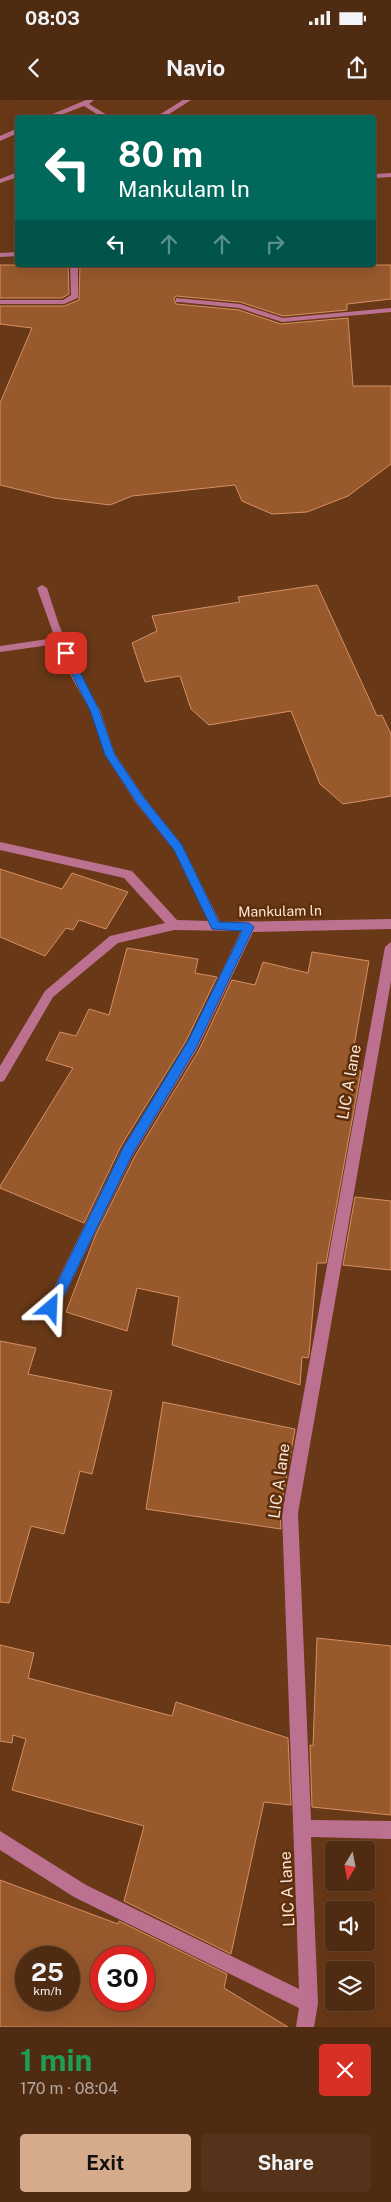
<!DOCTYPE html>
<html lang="en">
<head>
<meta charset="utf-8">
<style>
	:root { --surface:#4f2b11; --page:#55331a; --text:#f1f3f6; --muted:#b3a79f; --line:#664731; --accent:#d6ab8b }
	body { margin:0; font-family:"Public Sans",sans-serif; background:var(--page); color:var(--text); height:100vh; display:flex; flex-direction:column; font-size:19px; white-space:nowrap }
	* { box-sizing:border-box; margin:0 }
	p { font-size:16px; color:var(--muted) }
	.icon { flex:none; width:28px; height:28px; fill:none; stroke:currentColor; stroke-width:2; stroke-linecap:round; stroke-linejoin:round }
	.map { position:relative; height:1927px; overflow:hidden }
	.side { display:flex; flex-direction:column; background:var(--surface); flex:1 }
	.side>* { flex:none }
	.guide { position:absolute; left:15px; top:15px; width:361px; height:152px; border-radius:5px; box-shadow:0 5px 20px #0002,0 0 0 1px var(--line); background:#00695c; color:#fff; overflow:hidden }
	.needle { width:32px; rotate:190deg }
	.controls { position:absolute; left:325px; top:1741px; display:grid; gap:10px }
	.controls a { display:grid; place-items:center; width:50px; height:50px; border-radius:5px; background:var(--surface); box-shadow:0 5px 20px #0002,0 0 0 1px var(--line); font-size:25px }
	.speed { position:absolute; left:15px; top:1846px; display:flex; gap:10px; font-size:25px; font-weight:700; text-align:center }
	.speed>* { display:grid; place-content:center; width:65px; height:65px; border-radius:50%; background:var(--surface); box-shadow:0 5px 20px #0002,0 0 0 1px var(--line); line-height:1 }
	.speed small { font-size:12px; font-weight:400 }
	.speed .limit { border:8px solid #d22; background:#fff; color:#111 }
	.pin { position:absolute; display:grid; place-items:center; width:42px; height:42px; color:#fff; margin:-21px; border-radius:10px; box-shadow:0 2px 8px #0006 }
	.me { position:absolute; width:55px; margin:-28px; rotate:26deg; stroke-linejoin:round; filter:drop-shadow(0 0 4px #0008) }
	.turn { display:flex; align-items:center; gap:18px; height:105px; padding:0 20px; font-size:22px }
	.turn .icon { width:65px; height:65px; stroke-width:2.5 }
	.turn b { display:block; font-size:35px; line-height:42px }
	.lanes { display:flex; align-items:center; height:48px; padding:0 20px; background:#0003; justify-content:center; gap:25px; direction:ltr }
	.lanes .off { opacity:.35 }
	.round { display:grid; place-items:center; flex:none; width:52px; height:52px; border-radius:5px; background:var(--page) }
	.head { display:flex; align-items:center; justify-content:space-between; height:85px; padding:0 20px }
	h1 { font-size:30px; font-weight:700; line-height:38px; color:#1e9e55 }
	.action { display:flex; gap:10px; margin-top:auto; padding:10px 20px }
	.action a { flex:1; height:58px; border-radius:5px; background:var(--accent); color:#111; font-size:20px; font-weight:700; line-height:58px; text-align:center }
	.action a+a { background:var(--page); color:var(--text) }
	.status { display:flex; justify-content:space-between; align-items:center; height:35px; padding:0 25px; background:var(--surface); direction:ltr }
	.status svg { height:14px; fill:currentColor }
	header { display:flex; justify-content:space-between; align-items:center; height:65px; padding:0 20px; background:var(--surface); font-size:22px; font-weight:700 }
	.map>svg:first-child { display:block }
	.building { fill:#98592d; stroke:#d59063; fill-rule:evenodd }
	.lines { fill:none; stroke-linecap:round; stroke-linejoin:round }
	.minor { fill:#bd7191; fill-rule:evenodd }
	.route { fill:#1a73e8; stroke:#114b97 }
	.labels { text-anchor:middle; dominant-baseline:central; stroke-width:5; stroke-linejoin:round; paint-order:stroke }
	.street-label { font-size:14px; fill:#fbe4d7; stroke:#5d2f0a }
	.near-street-label { font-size:16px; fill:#fbe4d7; stroke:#5d2f0a }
</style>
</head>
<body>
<div class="status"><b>08:03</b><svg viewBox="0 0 49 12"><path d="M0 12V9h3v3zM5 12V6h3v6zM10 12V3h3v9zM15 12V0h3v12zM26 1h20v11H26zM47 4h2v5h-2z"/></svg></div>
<header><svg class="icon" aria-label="back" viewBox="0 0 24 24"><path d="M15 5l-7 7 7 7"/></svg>Navio<svg class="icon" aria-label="share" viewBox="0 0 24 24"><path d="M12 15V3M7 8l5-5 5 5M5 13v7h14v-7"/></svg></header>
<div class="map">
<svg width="391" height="1927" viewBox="0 0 391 1927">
	<rect width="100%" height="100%" fill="#693917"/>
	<g class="building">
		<path d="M0 165H68L69 194 62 198H0Z"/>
		<path d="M80 165H391V199L347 204V210L283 216 240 202 176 196 174 198 176 204 239 210 281 224 348 218 353 286H391V364L348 396 307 412 272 414 242 401 235 385 132 396 110 405 54 398 0 385V303L32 228 0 224V206H64L79 200Z"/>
		<path d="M317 485 377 616 382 615 391 634V696L343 704 320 684 291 611 209 625 191 609 180 576 145 582 132 543 157 531 152 516 240 502 238 497Z"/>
		<path d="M0 769 62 789 72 773 128 792 106 829 79 820 73 830 66 828 45 856 0 837Z"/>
		<path d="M127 848 198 859 195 873 217 877 186 941 121 1046 84 1123 0 1088V1086L73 968 46 960 60 932 76 936 89 909 109 915Z"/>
		<path d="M312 852 369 861 350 969 361 971 326 1163H317L309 1255 308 1258 302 1257 300 1285 172 1245 179 1197 137 1188 127 1231 66 1212 96 1134 135 1056 199 950 232 880 255 885 263 862 308 873Z"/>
		<path d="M355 1097 391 1101V1170L343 1165Z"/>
		<path d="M0 1241 36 1248 28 1274 112 1291 92 1374 80 1371 64 1434 31 1426 9 1503 0 1502Z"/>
		<path d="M163 1302 295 1329 280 1413 281 1429 146 1409Z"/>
		<path d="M317 1538 391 1546V1715L312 1707 310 1645 313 1646Z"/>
		<path d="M0 1545 34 1553 28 1578 172 1616 176 1602 288 1638 291 1705 264 1702 231 1854 124 1801 144 1726 12 1690 26 1639 13 1635 12 1643 0 1641Z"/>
		<path d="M0 1780 118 1824 119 1821 227 1874 224 1888 288 1927H0ZM26 1858H69V1900H26ZM101 1858H144V1900H101Z"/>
	</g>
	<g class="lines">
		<g class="minor">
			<path d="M86 0H94L89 4 112 18H103L84 6 53 18H43Z"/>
			<path d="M183 0H191L163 18H154Z"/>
			<path d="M18 28V33L0 41V36Z"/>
			<path d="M18 72V77L0 83V79Z"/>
			<path d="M391 73V77L374 78V74Z"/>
			<path d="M18 152V156L0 157V153Z"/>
			<path d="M70 165H78V198L64 204H0V200H63L71 195Z"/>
			<path d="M176 198 240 204 283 218 391 208V212L282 222 239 208 179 202H176Z"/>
			<path d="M42 485 47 488 59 525 82 578 100 610 115 654 144 697 182 745 220 822 391 819V829L253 832 197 949 133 1055 56 1213 51 1215 46 1213 44 1208 123 1047 188 942 241 831 174 830 118 843 53 897 4 981 0 982V966L45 891 110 836 165 823 124 778 0 750V742L132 771 177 820 208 821 174 750 136 703 105 655 90 610 72 578 57 544 0 552V546L55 538 37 488Z"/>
			<path d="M391 842V881L298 1413 311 1720 391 1721V1739L311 1737 318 1903 314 1927H296L299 1908 74 1797 0 1750V1731L86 1785 299 1889 282 1413 385 847Z"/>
		</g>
	</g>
	<path class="route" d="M63 550H69L99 610 115 655 144 698 182 745 219 822 249 823 254 827 196 948 132 1055 56 1212 51 1214 47 1212 45 1208 123 1048 188 941 242 831 212 829 174 750 137 703 105 655 90 610 61 553Z"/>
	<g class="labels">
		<g class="street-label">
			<text transform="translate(280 811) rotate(-1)">Mankulam ln</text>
		</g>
		<g class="near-street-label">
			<text transform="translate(349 982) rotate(-80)">LIC A lane</text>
			<text transform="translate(279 1381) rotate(-82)">LIC A lane</text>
			<text transform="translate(287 1789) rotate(-93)">LIC A lane</text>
		</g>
	</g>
</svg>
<div class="controls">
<a><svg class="needle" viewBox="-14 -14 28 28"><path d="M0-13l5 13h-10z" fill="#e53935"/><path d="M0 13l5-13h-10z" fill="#b3a79f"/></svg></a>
<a><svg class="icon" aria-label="sound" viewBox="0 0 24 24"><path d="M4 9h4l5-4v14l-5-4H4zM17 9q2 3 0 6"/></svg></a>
<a><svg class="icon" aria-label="layers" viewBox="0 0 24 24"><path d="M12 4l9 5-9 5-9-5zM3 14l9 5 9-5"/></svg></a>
</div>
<div class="speed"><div>25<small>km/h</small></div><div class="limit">30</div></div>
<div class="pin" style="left:66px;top:553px;background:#d93025"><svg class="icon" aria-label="arrive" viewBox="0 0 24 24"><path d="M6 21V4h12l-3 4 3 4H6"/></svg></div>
<svg class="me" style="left:51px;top:1208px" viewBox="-20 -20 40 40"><path d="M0-17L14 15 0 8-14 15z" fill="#1a73e8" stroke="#fff" stroke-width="4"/></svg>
<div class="guide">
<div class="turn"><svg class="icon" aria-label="left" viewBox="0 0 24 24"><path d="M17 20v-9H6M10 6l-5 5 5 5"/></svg><div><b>80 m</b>Mankulam ln</div></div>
<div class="lanes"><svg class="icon" aria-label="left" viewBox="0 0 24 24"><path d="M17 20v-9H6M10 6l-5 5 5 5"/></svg><svg class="icon off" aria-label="ahead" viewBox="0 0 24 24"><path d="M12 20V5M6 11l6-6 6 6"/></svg><svg class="icon off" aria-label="ahead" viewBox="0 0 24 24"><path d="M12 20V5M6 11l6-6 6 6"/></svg><svg class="icon off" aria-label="right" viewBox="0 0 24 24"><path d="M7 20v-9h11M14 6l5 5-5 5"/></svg></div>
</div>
</div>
<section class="side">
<div class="head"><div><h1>1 min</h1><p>170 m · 08:04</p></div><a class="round" style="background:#d93025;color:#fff"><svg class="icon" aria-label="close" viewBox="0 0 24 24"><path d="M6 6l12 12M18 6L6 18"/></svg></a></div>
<div class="action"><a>Exit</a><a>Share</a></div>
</section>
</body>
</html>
